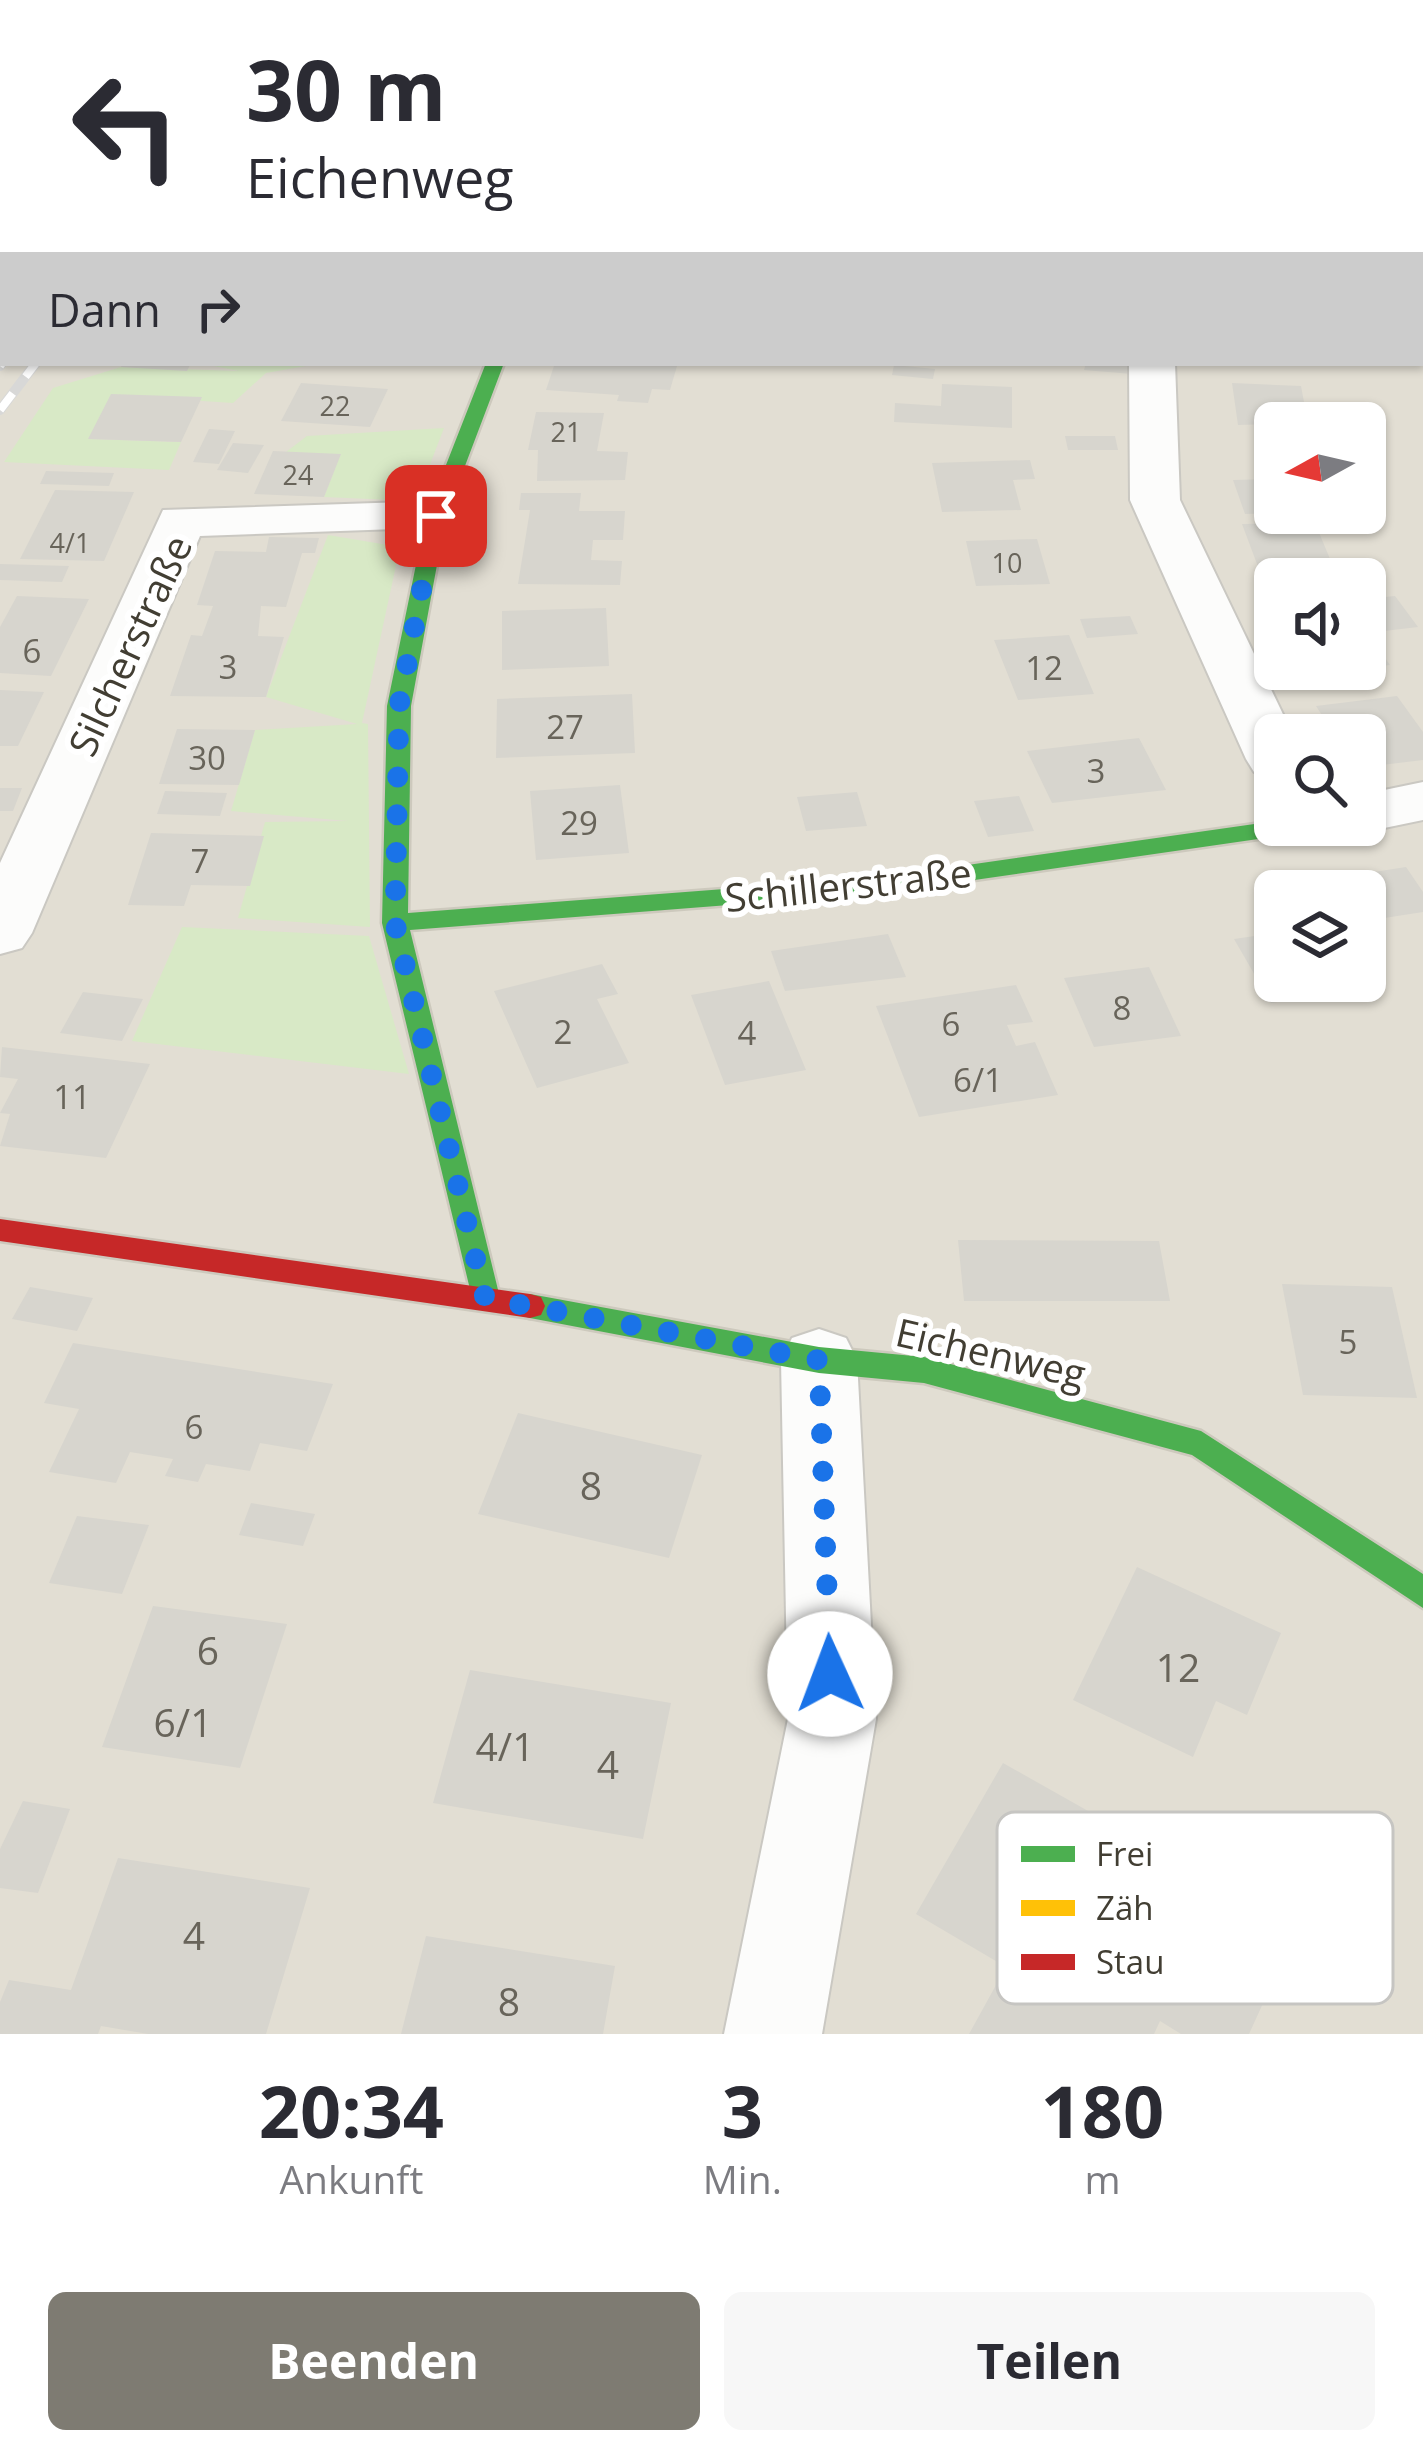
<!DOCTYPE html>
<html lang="de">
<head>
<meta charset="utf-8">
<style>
	:root { --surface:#fff; --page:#f7f7f7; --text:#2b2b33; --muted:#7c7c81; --accent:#7e7b72 }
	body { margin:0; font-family:"Open Sans",sans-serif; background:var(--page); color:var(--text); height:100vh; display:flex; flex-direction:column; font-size:45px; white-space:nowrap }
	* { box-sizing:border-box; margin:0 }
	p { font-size:39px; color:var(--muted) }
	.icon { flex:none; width:66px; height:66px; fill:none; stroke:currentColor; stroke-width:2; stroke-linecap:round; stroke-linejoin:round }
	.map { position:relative; height:2034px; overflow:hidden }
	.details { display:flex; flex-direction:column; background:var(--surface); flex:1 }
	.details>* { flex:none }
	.guide { position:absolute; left:0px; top:0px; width:1425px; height:366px; box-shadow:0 3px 9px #0004; background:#fff; color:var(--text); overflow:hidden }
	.needle { width:78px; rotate:262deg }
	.tools { position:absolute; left:1254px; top:402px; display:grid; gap:24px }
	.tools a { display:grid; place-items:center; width:132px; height:132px; border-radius:18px; background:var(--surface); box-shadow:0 3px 9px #0004; font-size:60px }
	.pin { position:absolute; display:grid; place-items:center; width:102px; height:102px; color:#fff; margin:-51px; border-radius:24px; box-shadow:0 6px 18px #0006 }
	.me { position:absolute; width:132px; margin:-66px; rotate:358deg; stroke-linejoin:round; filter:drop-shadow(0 0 9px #0008) }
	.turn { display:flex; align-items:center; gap:42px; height:252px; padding:0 48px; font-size:54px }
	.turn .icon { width:156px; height:156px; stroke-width:2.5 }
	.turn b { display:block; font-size:84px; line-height:102px }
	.then { display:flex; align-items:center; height:114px; padding:0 48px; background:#0003; gap:24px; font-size:45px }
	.eta { display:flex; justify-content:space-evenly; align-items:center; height:204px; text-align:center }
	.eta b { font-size:72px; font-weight:700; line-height:84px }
	.action { display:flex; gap:24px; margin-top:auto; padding:24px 48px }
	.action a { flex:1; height:138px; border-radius:18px; background:var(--accent); color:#fff; font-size:48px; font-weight:700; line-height:138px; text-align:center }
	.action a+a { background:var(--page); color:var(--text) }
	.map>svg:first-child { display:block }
	.residential { fill:#e2ded3; fill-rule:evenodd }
	.green { fill:#d8e9c6 }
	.building { fill:#d7d5ce }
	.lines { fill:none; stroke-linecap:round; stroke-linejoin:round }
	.street-casing { stroke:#cac8c2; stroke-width:4 }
	.fast-casing { stroke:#cdc9bd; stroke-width:5 }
	.slow-casing { stroke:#cdc9bd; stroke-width:5 }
	.jam-casing { stroke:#cdc9bd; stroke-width:5 }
	.street { fill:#fcfcfb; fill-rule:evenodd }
	.fast { fill:#4caf50; fill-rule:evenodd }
	.slow { fill:#ffc107; fill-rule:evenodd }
	.jam { fill:#c62828; fill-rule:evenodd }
	.rail-casing { stroke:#d8d8d7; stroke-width:10 }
	.rail { stroke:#fff; stroke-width:8; stroke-dasharray:21; stroke-linecap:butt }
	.route { stroke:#1a73e8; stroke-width:21; stroke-dasharray:0 37.8 }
	.labels { text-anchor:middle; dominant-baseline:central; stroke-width:12; stroke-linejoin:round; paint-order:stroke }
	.far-number-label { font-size:27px; fill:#68645a }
	.number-label { font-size:33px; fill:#68645a }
	.street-label { font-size:39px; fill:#423e33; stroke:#fff }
	.near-number-label { font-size:39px; fill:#68645a }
	.key { fill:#fff; stroke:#c6c5c2; stroke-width:3 }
	.key-label { font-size:33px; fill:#423e33 }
</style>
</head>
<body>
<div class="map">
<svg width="1423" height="2034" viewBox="0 0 1423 2034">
	<rect width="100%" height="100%" fill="#eeece6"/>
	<path class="residential" d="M0 0H1423V2034H0ZM3 3H1422V363H3ZM1275 423H1365V513H1275ZM1275 579H1365V669H1275ZM1275 735H1365V825H1275ZM1275 891H1365V981H1275Z"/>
	<g class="green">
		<path d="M199 363H323L266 373 233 403 111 395 89 439 181 442 169 470 4 462 53 388 121 367 239 371Z"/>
		<path d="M444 428 416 501 324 497 340 455 286 452 307 436Z"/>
		<path d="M328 535 400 547 362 723 368 724 370 927 238 918 265 822 348 821 231 811 255 730 357 724 266 697Z"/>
		<path d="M182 927 369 936 409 1074 132 1041Z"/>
	</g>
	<g class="building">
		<path d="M123 363H191L187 371 121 367Z"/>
		<path d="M555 363H637L677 366 670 390 652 389 648 403 617 401 619 395 546 390Z"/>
		<path d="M1086 363H1133L1132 374 1084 370Z"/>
		<path d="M894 365 935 369 933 379 892 375Z"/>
		<path d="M301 383 388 389 370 427 281 421Z"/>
		<path d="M1232 383 1301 386 1308 423 1238 425Z"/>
		<path d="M942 384 1012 387V428L894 422 895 403 941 406Z"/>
		<path d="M111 394 202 397 181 442 88 439Z"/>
		<path d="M536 412 604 413 597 451 628 452 625 480 537 481 538 450H528Z"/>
		<path d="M209 429 235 431 219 464 193 462Z"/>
		<path d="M1065 436H1115L1118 450H1068Z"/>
		<path d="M233 443 264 445 248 473 217 470Z"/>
		<path d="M273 451 341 454 324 497 254 494Z"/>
		<path d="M1030 460 1035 479 1013 480 1021 510 942 512 932 463Z"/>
		<path d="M46 471 114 473 109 486 40 484Z"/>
		<path d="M1275 479V513L1245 514 1233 480Z"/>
		<path d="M55 490 134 492 104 561 20 559Z"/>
		<path d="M521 493H581L579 511H625L623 540H593L591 560 622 561 620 585 518 584 530 510H519Z"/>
		<path d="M1315 523 1338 578 1263 580 1242 524Z"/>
		<path d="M269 537 319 538 315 553H302L286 607 261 606 258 636 284 637 266 697 170 696 191 635 202 636 213 606 197 605 215 551 266 552Z"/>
		<path d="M1037 539 1050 584 976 586 966 541Z"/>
		<path d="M0 564 69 566 62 582 0 580Z"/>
		<path d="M17 596 89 599 51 676 0 673V627Z"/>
		<path d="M1395 596 1418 627 1367 633 1390 665 1365 668V599Z"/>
		<path d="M606 608 609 666 502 670V611Z"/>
		<path d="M1130 616 1138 634 1087 638 1080 619Z"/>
		<path d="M1069 635 1094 694 1018 700 994 640Z"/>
		<path d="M0 690 44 692 18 746H0Z"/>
		<path d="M632 694 635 753 496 758 497 699Z"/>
		<path d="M1397 696 1423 732V760L1365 767V735H1335L1316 706Z"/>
		<path d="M177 729 255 730 239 785 159 784Z"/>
		<path d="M1139 738 1166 790 1052 803 1027 751Z"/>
		<path d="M620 785 629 853 536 860 530 791Z"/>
		<path d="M0 788H22L13 811H0Z"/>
		<path d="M165 791 227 793 220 816 157 814Z"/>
		<path d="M857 792 867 826 806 831 797 797Z"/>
		<path d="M1019 796 1034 831 988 837 974 801Z"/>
		<path d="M151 833 264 836 250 886 191 885 184 906 128 905Z"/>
		<path d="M1406 867 1423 892V912L1365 921V891H1322L1316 881Z"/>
		<path d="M1275 933V981H1340L1346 991 1271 1003 1234 939Z"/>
		<path d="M888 934 906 977 785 991 771 951Z"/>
		<path d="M602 964 618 994 597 999 629 1063 537 1088 494 991Z"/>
		<path d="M1149 967 1181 1036 1094 1047 1064 978Z"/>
		<path d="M769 981 806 1070 725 1085 691 995Z"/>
		<path d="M1016 985 1033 1022 1007 1025 1016 1046 1035 1042 1058 1095 919 1117 876 1006Z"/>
		<path d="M83 992 143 999 122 1041 60 1033Z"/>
		<path d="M2 1047 150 1064 106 1158 0 1146 10 1114 0 1113 18 1079 0 1077Z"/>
		<path d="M958 1240 1159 1241 1170 1301H964Z"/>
		<path d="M1282 1284 1392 1287 1417 1398 1303 1395Z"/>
		<path d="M30 1287 93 1298 77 1331 12 1319Z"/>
		<path d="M73 1343 333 1384 307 1451 260 1443 250 1471 206 1464 198 1482 165 1476 173 1459 130 1452 116 1483 49 1472 79 1409 44 1403Z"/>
		<path d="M518 1413 702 1455 669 1558 478 1514Z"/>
		<path d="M251 1503 315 1514 303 1546 239 1535Z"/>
		<path d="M77 1516 149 1525 122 1594 49 1583Z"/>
		<path d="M1137 1567 1281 1633 1247 1715 1216 1701 1193 1757 1073 1700Z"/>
		<path d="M153 1606 287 1624 240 1768 102 1747Z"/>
		<path d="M470 1670 671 1703 643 1839 433 1803Z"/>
		<path d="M1003 1763 1097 1816 1068 1873 1270 1988 1249 2034H1181L1160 2021 1154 2034H969L1006 1967 916 1914Z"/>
		<path d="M23 1801 70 1809 38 1893 0 1888V1849Z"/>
		<path d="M118 1858 310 1888 266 2034H148L101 2026 98 2034H0V2002L9 1980 71 1990Z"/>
		<path d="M426 1936 615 1966 603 2034H401Z"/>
	</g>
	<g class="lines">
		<defs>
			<g id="street">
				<path d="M1307 0H1367L1369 3H1309Z"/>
				<path d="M1423 0V22L1422 3H1409Z"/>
				<rect x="1422" y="89" width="1" height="23"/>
				<path d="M1129 363H1175L1180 500 1293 735H1275V777L1254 772 1246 759 1130 500Z"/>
				<path d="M436 501 454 505 461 516 454 527 200 536 32 933 22 948 0 954V863L163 510Z"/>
				<path d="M1423 782V820L1365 832 1343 825H1365V794Z"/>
				<path d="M819 1329 846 1338 857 1360 876 1719 822 2034H724L788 1719 781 1360 792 1338Z"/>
			</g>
			<g id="fast">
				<path d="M1025 0H1044L1046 3H1027Z"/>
				<path d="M486 363H504L446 516 411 706 408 913 884 877 1275 821V825H1312L1300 833 884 893 410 930 500 1298 496 1306 485 1310 474 1306 382 923 387 706 426 516Z"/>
				<path d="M530 1294 819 1347 924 1357 1201 1431 1423 1574V1608L1192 1455 924 1383 819 1373 530 1318 519 1315 515 1306 519 1297Z"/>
			</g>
			<rect id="slow" x="1422" y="229" width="1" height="10"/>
			<path id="jam" d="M0 1219 530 1294 541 1297 545 1306 541 1315 530 1318 0 1241Z"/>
		</defs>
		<use href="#street" class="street-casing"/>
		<use href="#fast" class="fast-casing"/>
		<use href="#slow" class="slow-casing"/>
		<use href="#jam" class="jam-casing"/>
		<use href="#street" class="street"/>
		<use href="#fast" class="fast"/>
		<use href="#slow" class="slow"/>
		<use href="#jam" class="jam"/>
		<defs>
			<g id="rail">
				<path d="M0 366 3 362"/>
				<path d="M0 410 36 363"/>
			</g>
		</defs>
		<use href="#rail" class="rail-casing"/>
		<use href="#rail" class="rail"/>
	</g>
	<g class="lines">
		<path class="route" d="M436 516 399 706 395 923 485 1298 819 1360 830 1674"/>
	</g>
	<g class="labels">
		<g class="far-number-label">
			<text x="335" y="405">22</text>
			<text x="566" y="431">21</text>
			<text x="298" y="474">24</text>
			<text x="70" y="542">4/1</text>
			<text x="1007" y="562">10</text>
		</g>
		<g class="number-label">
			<text x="32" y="650">6</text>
			<text x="228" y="666">3</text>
			<text x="1044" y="667">12</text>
			<text x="565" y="726">27</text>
			<text x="207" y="757">30</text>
			<text x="1096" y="770">3</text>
			<text x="579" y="822">29</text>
			<text x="200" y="860">7</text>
			<text x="1122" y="1007">8</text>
			<text x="951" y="1023">6</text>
			<text x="563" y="1031">2</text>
			<text x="747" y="1032">4</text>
			<text x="978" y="1079">6/1</text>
			<text x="72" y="1096">11</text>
			<text x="1348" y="1341">5</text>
			<text x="194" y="1426">6</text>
		</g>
		<g class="street-label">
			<text transform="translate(129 645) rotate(-65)">Silcherstraße</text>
			<text transform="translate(848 884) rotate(-6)">Schillerstraße</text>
			<text transform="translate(991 1352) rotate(13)">Eichenweg</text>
		</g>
		<g class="near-number-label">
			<text x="591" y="1484">8</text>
			<text x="208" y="1649">6</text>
			<text x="1178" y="1666">12</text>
			<text x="183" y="1721">6/1</text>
			<text x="505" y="1745">4/1</text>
			<text x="608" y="1763">4</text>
			<text x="194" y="1934">4</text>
			<text x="509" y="2000">8</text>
		</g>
	</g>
	<rect x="997" y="1812" width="396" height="192" rx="18" class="key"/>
	<rect x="1021" y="1846" width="54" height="16" fill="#4caf50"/>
	<rect x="1021" y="1900" width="54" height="16" fill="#ffc107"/>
	<rect x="1021" y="1954" width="54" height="16" fill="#c62828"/>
	<g class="key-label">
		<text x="1096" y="1866">Frei</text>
		<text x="1096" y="1920">Zäh</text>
		<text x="1096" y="1974">Stau</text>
	</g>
</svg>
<div class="tools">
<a><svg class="needle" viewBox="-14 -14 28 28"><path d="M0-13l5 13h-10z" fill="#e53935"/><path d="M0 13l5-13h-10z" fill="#7c7c81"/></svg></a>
<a><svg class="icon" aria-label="sound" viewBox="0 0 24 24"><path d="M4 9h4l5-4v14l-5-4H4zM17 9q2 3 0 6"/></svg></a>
<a><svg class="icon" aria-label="search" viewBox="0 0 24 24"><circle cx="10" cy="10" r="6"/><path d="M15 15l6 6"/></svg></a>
<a><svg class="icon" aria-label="layers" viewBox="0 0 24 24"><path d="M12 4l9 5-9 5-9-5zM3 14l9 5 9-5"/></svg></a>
</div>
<div class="pin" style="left:436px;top:516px;background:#d93025"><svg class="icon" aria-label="arrive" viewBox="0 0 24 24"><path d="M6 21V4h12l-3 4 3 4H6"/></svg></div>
<svg class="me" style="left:830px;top:1674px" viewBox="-20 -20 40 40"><circle r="19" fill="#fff"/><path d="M0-13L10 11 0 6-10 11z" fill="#1a73e8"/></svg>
<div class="guide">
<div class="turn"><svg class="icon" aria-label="left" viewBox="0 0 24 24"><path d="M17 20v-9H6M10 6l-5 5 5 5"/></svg><div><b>30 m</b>Eichenweg</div></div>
<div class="then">Dann<svg class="icon" aria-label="right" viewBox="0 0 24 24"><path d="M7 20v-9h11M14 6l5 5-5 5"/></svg></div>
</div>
</div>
<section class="details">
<div class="eta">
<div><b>20:34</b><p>Ankunft</p></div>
<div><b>3</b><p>Min.</p></div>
<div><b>180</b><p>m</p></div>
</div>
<div class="action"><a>Beenden</a><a>Teilen</a></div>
</section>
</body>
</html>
